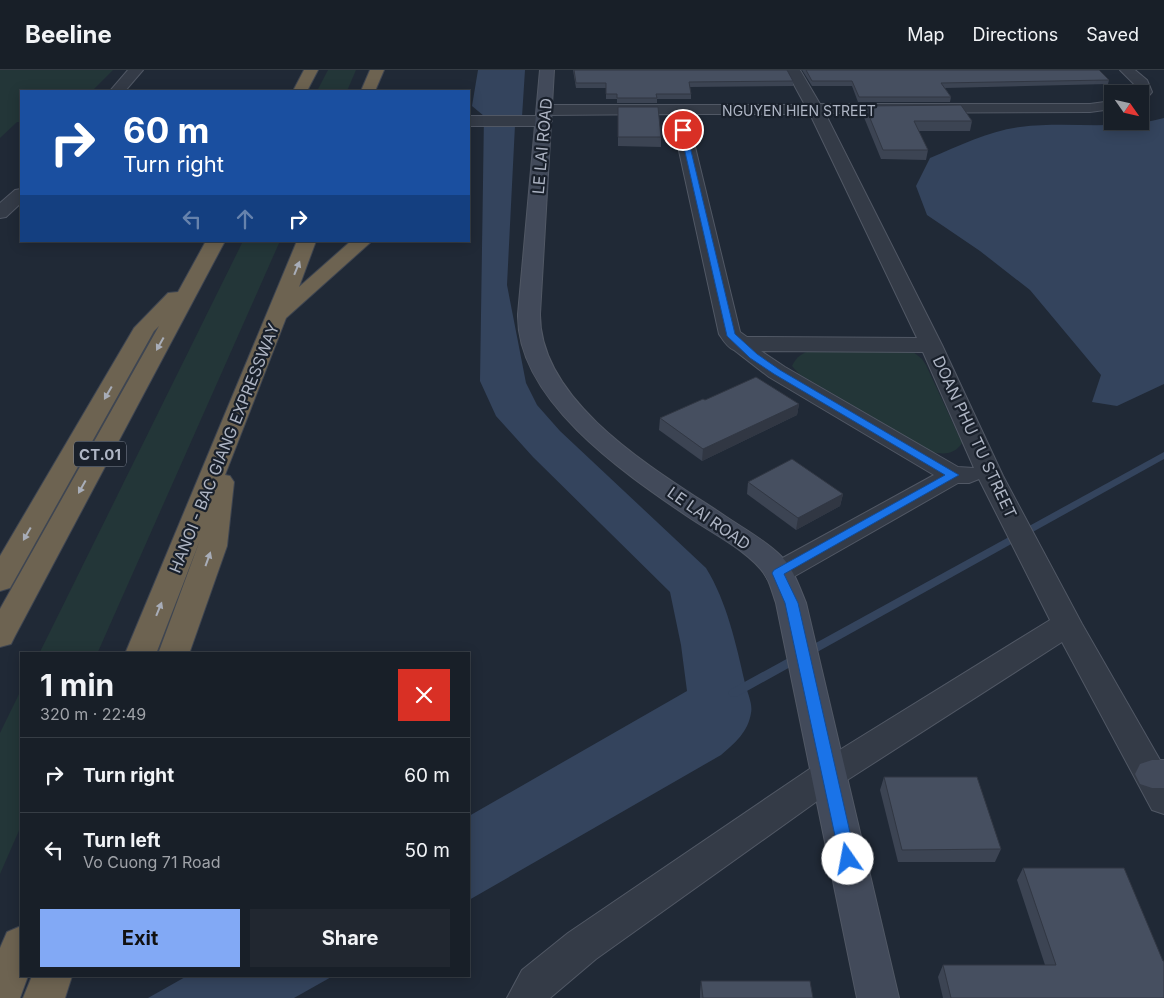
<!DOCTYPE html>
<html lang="en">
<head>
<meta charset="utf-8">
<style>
	:root { --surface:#181f28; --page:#212730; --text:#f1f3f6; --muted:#9fa2a8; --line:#363d45; --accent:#82a9f5 }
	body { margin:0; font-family:Inter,sans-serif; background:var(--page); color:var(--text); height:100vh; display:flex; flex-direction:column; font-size:19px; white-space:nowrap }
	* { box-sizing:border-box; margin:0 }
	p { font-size:16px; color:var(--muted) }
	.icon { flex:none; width:28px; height:28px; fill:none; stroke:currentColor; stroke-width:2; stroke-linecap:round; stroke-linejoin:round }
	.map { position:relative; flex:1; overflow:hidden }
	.details { position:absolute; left:20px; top:582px; width:450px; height:325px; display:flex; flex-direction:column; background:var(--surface); border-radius:0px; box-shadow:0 2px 12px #0003,0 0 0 1px var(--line) }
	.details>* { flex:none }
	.banner { position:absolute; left:20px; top:20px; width:450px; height:152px; border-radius:0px; box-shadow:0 2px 12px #0003,0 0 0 1px var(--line); background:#1a4fa0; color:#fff; overflow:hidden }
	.needle { width:32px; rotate:124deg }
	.tools { position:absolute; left:1104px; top:15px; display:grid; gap:10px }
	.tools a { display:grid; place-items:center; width:45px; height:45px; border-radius:0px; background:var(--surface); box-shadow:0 2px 12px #0003,0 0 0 1px var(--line); font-size:25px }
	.pin { position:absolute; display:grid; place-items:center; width:42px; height:42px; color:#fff; margin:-21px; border:2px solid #fff; border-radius:50%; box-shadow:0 1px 5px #0007 }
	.me { position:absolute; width:55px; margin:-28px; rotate:348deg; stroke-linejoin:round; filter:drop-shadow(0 0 4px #0008) }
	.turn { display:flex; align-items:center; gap:18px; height:105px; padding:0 20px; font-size:22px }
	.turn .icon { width:65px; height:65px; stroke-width:2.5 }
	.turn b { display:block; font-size:35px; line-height:42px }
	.lanes { display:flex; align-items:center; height:48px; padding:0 20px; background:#0003; justify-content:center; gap:25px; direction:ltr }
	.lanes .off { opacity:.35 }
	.round { display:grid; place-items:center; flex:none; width:52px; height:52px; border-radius:0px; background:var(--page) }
	.summary { display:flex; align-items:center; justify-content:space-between; height:85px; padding:0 20px }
	h1 { font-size:30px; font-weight:700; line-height:38px }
	.cta { display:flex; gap:10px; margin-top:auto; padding:10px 20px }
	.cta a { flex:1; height:58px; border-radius:0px; background:var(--accent); color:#111; font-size:20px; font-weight:700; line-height:58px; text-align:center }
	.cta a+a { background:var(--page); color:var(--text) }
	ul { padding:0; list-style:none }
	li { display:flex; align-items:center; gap:15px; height:75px; padding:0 20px; border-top:1px solid var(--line) }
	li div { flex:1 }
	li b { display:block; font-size:19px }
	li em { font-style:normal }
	header { display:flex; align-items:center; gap:30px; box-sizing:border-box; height:70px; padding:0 25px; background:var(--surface); border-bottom:1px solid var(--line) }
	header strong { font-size:24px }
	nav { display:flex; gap:28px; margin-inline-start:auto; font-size:18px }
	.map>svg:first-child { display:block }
	.green { fill:#233638 }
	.water { fill:#34445d }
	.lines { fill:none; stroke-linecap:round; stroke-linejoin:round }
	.stream { fill:#34445d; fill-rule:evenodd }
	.street-casing { stroke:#515865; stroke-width:2 }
	.secondary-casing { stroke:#515865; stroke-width:2 }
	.highway-casing { stroke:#3e4551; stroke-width:2 }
	.street { fill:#343b47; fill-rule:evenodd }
	.secondary { fill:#424a5a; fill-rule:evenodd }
	.highway { fill:#6d6351; fill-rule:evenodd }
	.wall { fill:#3c4453 }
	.shaded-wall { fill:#313743 }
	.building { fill:#464f60; stroke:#313743 }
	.oneway { fill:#a8adb8 }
	.route { fill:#1a73e8; stroke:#114b97 }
	.labels { text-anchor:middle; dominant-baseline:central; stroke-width:4.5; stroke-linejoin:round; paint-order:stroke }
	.far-street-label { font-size:14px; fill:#aeb5c4; stroke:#19202b }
	.shield { fill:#19202b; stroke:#818896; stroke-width:1 }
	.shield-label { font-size:15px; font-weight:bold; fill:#aeb5c4 }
	.street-label { font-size:16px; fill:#aeb5c4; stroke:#19202b }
</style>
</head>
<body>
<header>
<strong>Beeline</strong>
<nav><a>Map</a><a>Directions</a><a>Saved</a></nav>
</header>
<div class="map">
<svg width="1164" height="928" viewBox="0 0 1164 928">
	<rect width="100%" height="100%" fill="#202936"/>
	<g class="green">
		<path d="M0 0H113L92 21H21V52H17L0 68Z"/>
		<path d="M328 0H356L347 21H317Z"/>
		<path d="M243 171H280L97 584H39Z"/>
		<path d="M813 280 912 281 922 289 926 295 962 373C955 384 944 385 932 382L799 304 792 296C797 286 802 283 813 280Z"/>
		<path d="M21 620V756L0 804V663Z"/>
	</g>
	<g class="water">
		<path d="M478 0H525L522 47 515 55 507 215 526 313 537 335 560 361 706 498C727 532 736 574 745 613 747 622 753 634 751 643 748 662 735 673 721 685L469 830V746L687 621 681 575 670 522 533 387 496 346 480 311 484 46 472 36Z"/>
		<path d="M1164 48V314L1117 336 1092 332 1101 305 1030 220 980 181 927 145 916 116 930 88C959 76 989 61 1020 57 1068 51 1117 61 1164 48Z"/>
		<path d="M187 906H333L294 928H148Z"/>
	</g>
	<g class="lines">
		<path class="stream" d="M1164 382V389L738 626 734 627 730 626 728 623 730 620Z"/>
		<defs>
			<g id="street">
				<path d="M128 0H143L125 21H110Z"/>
				<path d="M786 0H800L820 34H1090L1112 31V39L1090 42 825 43 942 275 1003 406 1082 554 1164 697V744L1152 740 1062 572 841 714 596 889 550 928H507L522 900 568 863 817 694 1050 550 979 409 969 413H958L788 510 778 513 768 510 764 503 768 496 934 405 769 307 734 280C728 278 723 270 719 264L671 44 546 45 541 43 538 40 541 37 546 35H805ZM687 44H810L917 268 747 267 740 262ZM761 281 923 282 974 398 958 397 785 297Z"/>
				<path d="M1120 0H1135L1147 10 1152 22 1145 30 1140 31V24H1135L1138 21 1135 15Z"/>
				<path d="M469 46H544L549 48 552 51 549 54 544 56H469Z"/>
				<path d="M21 119V133L6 147 0 148V133L15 120Z"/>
			</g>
			<g id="secondary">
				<path d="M540 0H554L540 244C539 333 657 401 722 444 742 458 764 469 781 486 794 500 799 516 806 533L899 928H857L776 533C773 525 771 516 767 508 753 483 710 462 687 446 624 403 516 330 518 244Z"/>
				<path d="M1152 690H1164V718H1152L1140 714 1135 704 1140 694Z"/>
			</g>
			<g id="highway">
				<path d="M304 0H318L307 21H293Z"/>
				<path d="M370 0H384L375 21H361Z"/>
				<path d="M206 171H225L15 566 11 574 0 577V539L159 256 154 261 14 511 10 518 0 521V486L134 258 168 223 178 222Z"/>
				<path d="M297 171H316L299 217 351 171H372L286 248 225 405 230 406 234 412 227 476 189 584H158L200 470 156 584H125Z"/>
				<path d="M21 856V906H28L20 928H0V878L7 862Z"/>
				<path d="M32 906H72L65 928H23Z"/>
			</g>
		</defs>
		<use href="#street" class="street-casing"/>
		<use href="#secondary" class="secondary-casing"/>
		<use href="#highway" class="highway-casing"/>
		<use href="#street" class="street"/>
		<use href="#secondary" class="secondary"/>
		<use href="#highway" class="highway"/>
	</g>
	<g class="wall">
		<path d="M573 0H787L793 11V16L690 17 691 24V29H657V33H617V29H606V18H576Z"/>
		<path d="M802 0H1099L1109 10 1108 14 945 18 951 27 950 32H858L852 16H812Z"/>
		<path d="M865 36 972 51 970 61H918L928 80 926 90 881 89 863 45Z"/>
		<path d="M618 37 661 67V77L618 76Z"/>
		<path d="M705 330 799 334 797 345 702 391 659 360 660 348Z"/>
		<path d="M748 412 843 424 840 436 796 460 747 424Z"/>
		<path d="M884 707 1001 779 995 792H898L880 720Z"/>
		<path d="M1023 798 1163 891 1164 928H943L938 907 943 895H1045L1017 810Z"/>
		<path d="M701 911 813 928H700V922Z"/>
	</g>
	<g class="shaded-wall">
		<path d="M799 334 797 345 702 391 703 379Z"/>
		<path d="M843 424 840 436 796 460 798 448Z"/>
	</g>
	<g class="building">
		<path d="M574 0H787L793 11 689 12 691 24H656L657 28H617V24H606V13H576Z"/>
		<path d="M806 0H1099L1109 10 941 13 951 27H859L852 11H812Z"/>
		<path d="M961 35 972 51H914L928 80H883L865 36Z"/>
		<path d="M618 37H658L661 67H618Z"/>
		<path d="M756 307 799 334 703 379 660 348 703 329 705 330Z"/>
		<path d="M792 389 843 424 798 448 748 412Z"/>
		<path d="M884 707H977L1001 779 902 780Z"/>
		<path d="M1023 798H1124L1163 891H1164V928H951L943 895H1056Z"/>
		<path d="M701 911H810L813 928H703Z"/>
	</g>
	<defs><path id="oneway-solid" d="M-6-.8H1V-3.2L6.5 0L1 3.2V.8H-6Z" transform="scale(1.25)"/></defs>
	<g class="oneway">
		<use href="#oneway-solid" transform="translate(297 198) rotate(-68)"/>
		<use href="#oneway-solid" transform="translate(160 274) rotate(119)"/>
		<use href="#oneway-solid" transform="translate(108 323) rotate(120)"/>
		<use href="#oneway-solid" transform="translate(82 417) rotate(119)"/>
		<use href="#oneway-solid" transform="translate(27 464) rotate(120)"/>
		<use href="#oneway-solid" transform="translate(208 489) rotate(-70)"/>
		<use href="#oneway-solid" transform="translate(159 539) rotate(-68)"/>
	</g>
	<path class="route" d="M683 58 686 60 735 264 757 284 780 300 959 405 784 504 798 533 856 789 853 794 848 796 842 794 840 789 785 533 772 503 774 500 945 405 774 304 750 288 727 266 680 60Z"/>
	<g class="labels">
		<g class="far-street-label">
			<text x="799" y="40">NGUYEN HIEN STREET</text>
		</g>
		<rect class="shield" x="74" y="371.5" width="52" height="25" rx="4"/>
		<g class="shield-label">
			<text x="100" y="384">CT.01</text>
		</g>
		<g class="street-label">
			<text transform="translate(542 76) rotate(-85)">LE LAI ROAD</text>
			<text transform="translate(975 367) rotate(65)">DOAN PHU TU STREET</text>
			<text transform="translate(224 378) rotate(-68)">HANOI - BAC GIANG EXPRESSWAY</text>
			<text transform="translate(709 448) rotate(35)">LE LAI ROAD</text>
		</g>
	</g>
</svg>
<div class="tools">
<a><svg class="needle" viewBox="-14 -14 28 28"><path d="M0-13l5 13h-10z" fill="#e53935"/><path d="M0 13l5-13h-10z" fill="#9fa2a8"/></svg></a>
</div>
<div class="pin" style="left:683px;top:60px;background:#d93025"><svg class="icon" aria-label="arrive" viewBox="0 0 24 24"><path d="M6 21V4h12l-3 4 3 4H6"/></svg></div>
<svg class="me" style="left:848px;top:789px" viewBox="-20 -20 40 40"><circle r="19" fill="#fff"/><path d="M0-13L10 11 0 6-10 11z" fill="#1a73e8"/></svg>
<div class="banner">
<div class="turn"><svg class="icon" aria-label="right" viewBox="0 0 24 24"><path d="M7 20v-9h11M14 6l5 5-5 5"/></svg><div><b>60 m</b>Turn right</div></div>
<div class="lanes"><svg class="icon off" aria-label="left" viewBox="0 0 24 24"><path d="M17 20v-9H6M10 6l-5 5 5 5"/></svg><svg class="icon off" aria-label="ahead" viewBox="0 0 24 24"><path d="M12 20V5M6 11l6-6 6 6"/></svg><svg class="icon" aria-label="right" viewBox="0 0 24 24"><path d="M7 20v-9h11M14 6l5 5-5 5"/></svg></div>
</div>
<section class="details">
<div class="summary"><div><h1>1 min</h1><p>320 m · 22:49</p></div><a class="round" style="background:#d93025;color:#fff"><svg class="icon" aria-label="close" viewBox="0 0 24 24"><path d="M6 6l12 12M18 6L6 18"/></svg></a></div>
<ul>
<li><svg class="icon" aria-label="right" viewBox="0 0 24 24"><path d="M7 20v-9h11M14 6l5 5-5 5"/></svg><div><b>Turn right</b></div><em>60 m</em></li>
<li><svg class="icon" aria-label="left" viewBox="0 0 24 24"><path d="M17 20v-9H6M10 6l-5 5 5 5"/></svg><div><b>Turn left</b><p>Vo Cuong 71 Road</p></div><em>50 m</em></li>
</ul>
<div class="cta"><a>Exit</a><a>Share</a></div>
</section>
</div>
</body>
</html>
